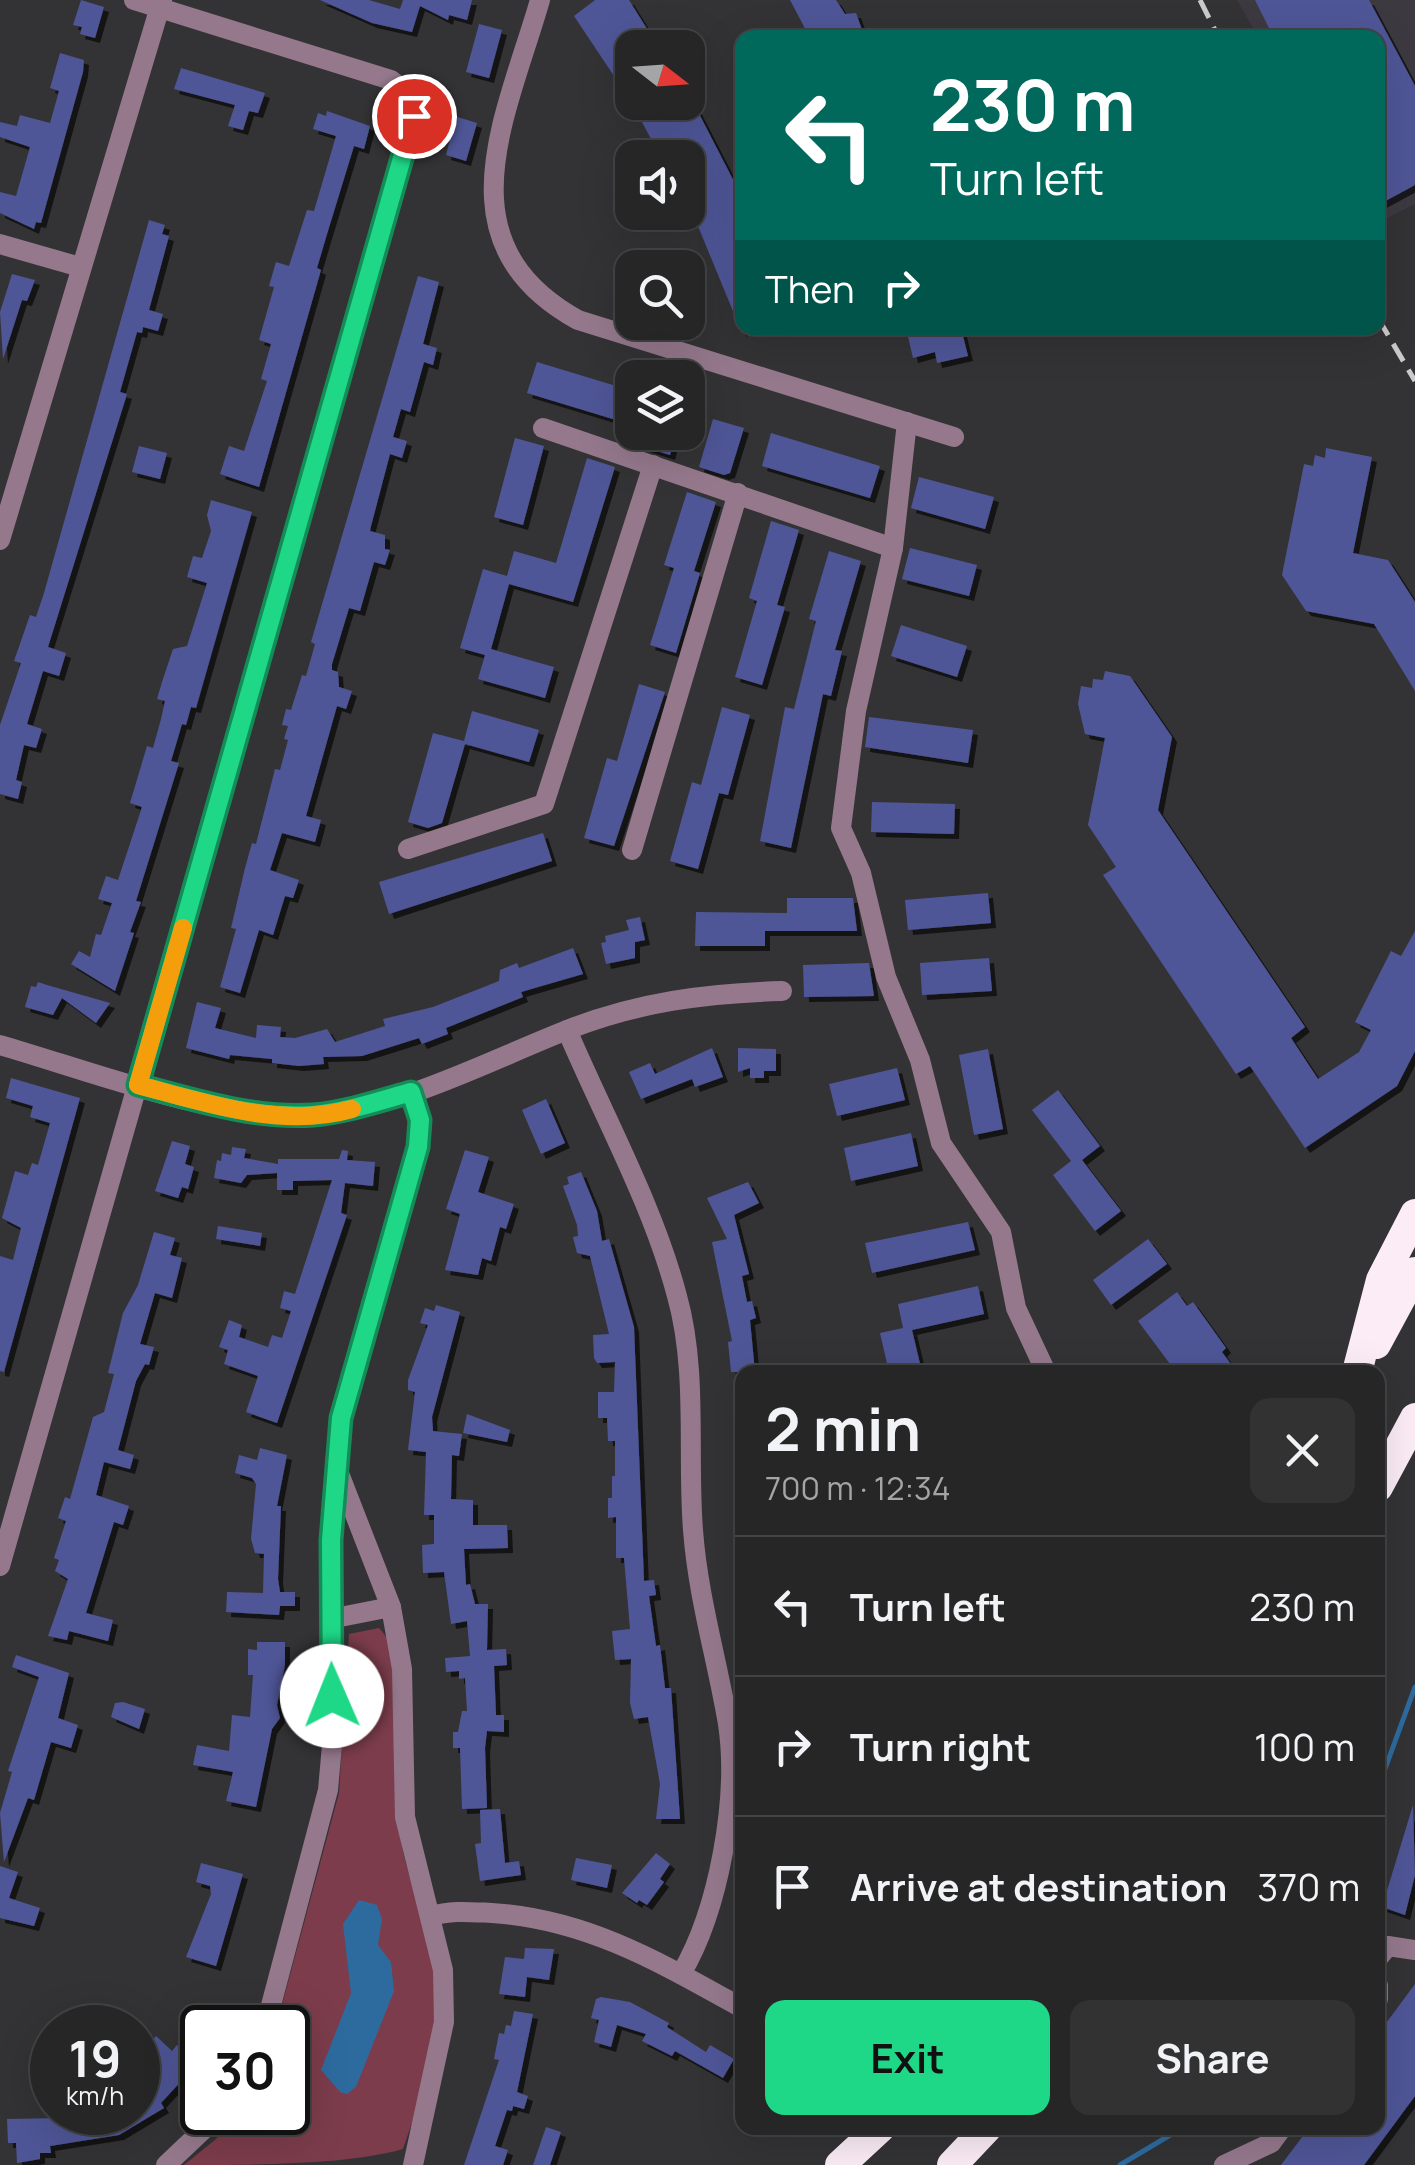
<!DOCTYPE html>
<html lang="en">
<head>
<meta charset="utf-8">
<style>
	:root { --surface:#262627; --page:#323233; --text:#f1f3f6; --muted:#a4a5a7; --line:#424344; --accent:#1ed887 }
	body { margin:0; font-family:Manrope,sans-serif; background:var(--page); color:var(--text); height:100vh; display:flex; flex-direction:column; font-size:38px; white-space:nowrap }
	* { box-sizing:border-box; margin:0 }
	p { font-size:32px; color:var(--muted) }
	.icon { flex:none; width:55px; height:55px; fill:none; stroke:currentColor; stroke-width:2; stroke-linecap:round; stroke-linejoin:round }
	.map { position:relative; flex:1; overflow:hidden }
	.drawer { position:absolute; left:735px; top:1365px; width:650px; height:770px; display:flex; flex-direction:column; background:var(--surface); border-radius:20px; box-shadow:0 10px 40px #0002,0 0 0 2px var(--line) }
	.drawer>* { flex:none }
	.hud { position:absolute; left:735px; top:30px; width:650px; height:305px; border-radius:20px; box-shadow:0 10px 40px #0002,0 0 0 2px var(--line); background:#00695c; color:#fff; overflow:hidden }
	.needle { width:65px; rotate:107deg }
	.controls { position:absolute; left:615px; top:30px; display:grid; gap:20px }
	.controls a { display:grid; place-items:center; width:90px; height:90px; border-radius:20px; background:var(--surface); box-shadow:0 10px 40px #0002,0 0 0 2px var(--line); font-size:50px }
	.speed { position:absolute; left:30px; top:2005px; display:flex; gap:20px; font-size:50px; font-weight:700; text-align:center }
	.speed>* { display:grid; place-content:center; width:130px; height:130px; border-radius:50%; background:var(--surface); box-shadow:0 10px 40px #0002,0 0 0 2px var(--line); line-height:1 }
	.speed small { font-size:25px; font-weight:400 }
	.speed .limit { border:5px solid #111; border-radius:15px; background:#fff; color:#111 }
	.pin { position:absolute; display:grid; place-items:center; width:85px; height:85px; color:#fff; margin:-42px; border:5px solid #fff; border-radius:50%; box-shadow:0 2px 10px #0007 }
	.me { position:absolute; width:110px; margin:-55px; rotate:359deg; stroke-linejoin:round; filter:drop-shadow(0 0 8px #0008) }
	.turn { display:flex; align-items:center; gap:35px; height:210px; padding:0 30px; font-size:45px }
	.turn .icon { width:130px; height:130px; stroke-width:2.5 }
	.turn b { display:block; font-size:70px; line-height:85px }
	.then { display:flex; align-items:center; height:95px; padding:0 30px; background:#0003; gap:20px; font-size:38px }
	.round { display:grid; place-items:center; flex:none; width:105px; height:105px; border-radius:20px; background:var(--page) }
	.headline { display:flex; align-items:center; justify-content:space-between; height:170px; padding:0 30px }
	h1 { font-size:60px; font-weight:700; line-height:75px }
	.cta { display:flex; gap:20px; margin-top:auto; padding:20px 30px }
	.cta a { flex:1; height:115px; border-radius:20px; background:var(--accent); color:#111; font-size:40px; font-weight:700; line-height:115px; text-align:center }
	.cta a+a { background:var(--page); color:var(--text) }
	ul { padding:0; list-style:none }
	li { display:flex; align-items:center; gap:30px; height:140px; padding:0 30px; border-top:2px solid var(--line) }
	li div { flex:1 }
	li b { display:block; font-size:38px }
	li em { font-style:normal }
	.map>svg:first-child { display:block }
	.built { fill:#3d3941 }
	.green { fill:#7c3c4b }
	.water { fill:#2d6b9f }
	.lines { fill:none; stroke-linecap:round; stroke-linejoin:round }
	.stream { stroke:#2d6b9f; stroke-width:5 }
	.building { fill:#4f5697; filter:url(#shadow) }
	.street { stroke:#95788c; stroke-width:20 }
	.highway { stroke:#fbecf6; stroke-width:30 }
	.rail { stroke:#cac9cb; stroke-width:5; stroke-dasharray:20 10; stroke-linecap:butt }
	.route-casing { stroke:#148c58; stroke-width:25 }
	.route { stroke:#1ed887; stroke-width:18 }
	.slow { stroke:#f59e0b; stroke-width:18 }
</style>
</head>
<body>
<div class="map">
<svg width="1415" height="2165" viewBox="0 0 1415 2165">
	<defs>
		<filter id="shadow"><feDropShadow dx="5" dy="5" stdDeviation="0" flood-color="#0009"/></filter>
	</defs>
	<rect width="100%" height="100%" fill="#333234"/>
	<path class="built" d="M1237 0H1415V204L1378 223V38L1258 37Z"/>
	<path class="green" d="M379 1628C412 1662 392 1733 395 1776 398 1803 398 1834 405 1860 419 1913 444 1968 438 2024 433 2067 417 2108 403 2149 349 2165 247 2165 184 2165L216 2139 237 2113 288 2112V2028L276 2027 339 1793 349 1634Z"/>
	<path class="water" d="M359 1900 377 1905 382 1919 378 1945 391 1962 394 1991 356 2087 347 2094 340 2092 321 2070 351 1993 343 1924Z"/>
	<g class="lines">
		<g class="stream">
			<path d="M1378 1788 1415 1687"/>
			<path d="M1120 2165 1182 2128"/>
		</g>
	</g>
	<g class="building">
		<path d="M81 0 104 7 95 38 80 34 82 27 73 25Z"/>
		<path d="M320 0H369L400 9 403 0H472L467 20 449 15 448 20 420 6 412 32 372 23Z"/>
		<path d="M595 0H629L659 48H632V102H693L742 197V333L688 202V158H661L632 103 574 16Z"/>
		<path d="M790 0H836L845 14 856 13 865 38H810Z"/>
		<path d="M1255 0H1369L1415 86V185L1378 205V38H1274Z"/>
		<path d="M479 24 502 30 489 78 466 72Z"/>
		<path d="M60 53 84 60 83 72 41 223 36 222 34 229 0 213V192L16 196 30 147 0 137V122L17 126 20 115 50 123 59 91 50 88Z"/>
		<path d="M181 68 265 93 258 113 249 111 243 130 228 126 235 105 174 89Z"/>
		<path d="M327 111 370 126 364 149 354 146 327 234 317 268 321 270 259 487 220 474 229 446 244 451 267 381 261 379 271 344 259 340 274 287 269 286 276 262 289 266 307 210 314 211 336 136 313 129 318 113 326 116Z"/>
		<path d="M451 115 477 123 466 161 446 155 450 139 444 137Z"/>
		<path d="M149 220 165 225 162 234 169 236 149 310 163 314 158 331 143 327 142 333 137 332 120 392 127 394 48 647 66 653 59 676 43 671 27 724 42 729 36 748 24 745 16 780 22 782 18 799 0 794V725L21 663 14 661 30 615 36 617 44 593Z"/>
		<path d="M12 274 35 280 27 301 22 300 3 359 0 312Z"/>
		<path d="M418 276 439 282 423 344 437 348 433 365 424 362 410 412 401 409 393 437 407 441 402 458 390 454 371 526 370 531 385 535V549L390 550 385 565 374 562 360 611 349 608 332 664V670L338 672 339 687 352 691 346 709 337 706 306 816 321 820 315 842 282 833 270 870 299 880 293 898 285 896 273 935 259 930 240 993 220 987 236 929 231 928 245 868 252 843 256 844 275 769 280 770 288 740 284 739 288 726 282 725 286 709 291 710 302 675 306 676 315 644 311 642Z"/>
		<path d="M906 328H961L968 356 937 363 935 352 913 358Z"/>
		<path d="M537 362 626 389 616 420 527 393Z"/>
		<path d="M713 419 744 428 730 473 724 475 699 467Z"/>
		<path d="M641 432H676L670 455 638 445Z"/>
		<path d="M771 433 880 466 870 498 762 466Z"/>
		<path d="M515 438 544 446 523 525 494 517Z"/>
		<path d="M139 446 167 453 160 479 132 472Z"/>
		<path d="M1326 448 1372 457 1353 553 1388 560 1415 602V691L1374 624 1306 611 1282 575 1304 464 1313 466 1315 455 1325 458Z"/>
		<path d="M587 458 615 467 573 602 509 584 491 649 554 667 545 698 478 679 485 655 460 648 483 569 507 576 514 551 556 563Z"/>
		<path d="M919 477 994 497 985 529 911 508Z"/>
		<path d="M687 492 716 502 694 571 700 573 676 653 650 645 674 568 664 565Z"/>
		<path d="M211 500 252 512 196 708 191 707 186 725 182 724 171 761 179 763 136 901 141 902 130 932 134 933 115 991 71 964 79 951 90 957 96 934 101 935 112 903 98 899 106 876 118 880 142 807 130 803 147 746 153 748 161 719 165 701 157 699 162 682 173 649 187 646 207 583 187 577 193 556 202 558 211 531 207 515Z"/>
		<path d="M771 521 799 530 777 605 785 607 762 685 735 677 757 601 749 598Z"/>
		<path d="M910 548 977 565 969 596 902 579Z"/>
		<path d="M829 551 861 561 835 650 842 651 831 696 823 694 791 848 760 841 785 707 794 709 816 621 809 619Z"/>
		<path d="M901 625 967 646 957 677 891 656Z"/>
		<path d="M1105 671 1130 676 1172 737 1158 810 1305 1027 1291 1038 1318 1079 1359 1052 1371 1030 1355 1022 1391 951 1401 956 1415 931V1051L1397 1086 1305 1148 1250 1066 1236 1074 1103 875 1116 867 1088 825 1105 738 1085 734 1078 704 1081 686 1092 688 1093 679 1103 680Z"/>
		<path d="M639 684 665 692 614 846 584 838 607 758 617 761Z"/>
		<path d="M722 707 750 715 728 795 719 793 698 869 670 861 692 782 701 785Z"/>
		<path d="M472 711 539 730 529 762 465 744 442 823 428 828 408 822 433 733 464 741Z"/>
		<path d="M869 717 973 730 968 763 865 747Z"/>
		<path d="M872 802 955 804 954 834 871 832Z"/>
		<path d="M543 833 552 861 389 914 379 882Z"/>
		<path d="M988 893 991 923 908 930 905 900Z"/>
		<path d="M787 898H853L857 931H765V946H695L696 912 787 913Z"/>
		<path d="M640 917 645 940 635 942V958L606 964 601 943 606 942 605 936 629 930 626 920Z"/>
		<path d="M573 948 583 974 521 992 523 997 446 1028 448 1034 422 1044 419 1038 362 1056 323 1057 324 1064 299 1066 272 1063V1059L230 1055 229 1059 186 1048 197 1002 221 1008 215 1028 256 1038 257 1025 281 1027 280 1037 295 1038 327 1029 335 1042 385 1026 383 1019 433 1007 499 981 500 970 517 963 519 968Z"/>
		<path d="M989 958 992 991 922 995 920 963Z"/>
		<path d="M869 963 874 996 804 997 803 965Z"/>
		<path d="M38 982 47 985 110 1003 96 1023 62 998 53 1015 25 1007 31 986 36 987Z"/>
		<path d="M712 1048 723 1077 695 1087 692 1079 641 1099 629 1072 650 1063 655 1074Z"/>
		<path d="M738 1048 776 1049V1071H764V1078H750V1068L738 1072Z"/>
		<path d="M988 1049 1003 1129 974 1135 959 1055Z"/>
		<path d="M897 1068 905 1100 837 1116 829 1084Z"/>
		<path d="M11 1078 80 1098 4 1372 0 1371V1256L13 1260 21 1228 2 1218 15 1171 28 1175 32 1163 38 1165 50 1123 30 1117 33 1106 6 1098Z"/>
		<path d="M1058 1090 1100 1146 1082 1160 1121 1211 1095 1231 1053 1175 1071 1161 1032 1110Z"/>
		<path d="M546 1099 565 1143 541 1154 522 1110Z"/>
		<path d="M911 1133 918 1166 851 1181 844 1148Z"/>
		<path d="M172 1141 190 1146 185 1164 194 1167 188 1189 182 1187 178 1198 155 1191Z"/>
		<path d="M232 1147 246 1149 244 1158 278 1164V1159H339L342 1150 348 1151 347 1160 375 1162 373 1186 345 1183 341 1213 347 1215 277 1423 246 1412 258 1376 224 1364 228 1350 219 1347 229 1320 242 1325 239 1337 268 1347 272 1335 282 1338 291 1311 280 1308 284 1291 295 1294 332 1180 293 1181V1190H277V1173L247 1175 241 1183 214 1178 217 1160 221 1161 222 1153 231 1155Z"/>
		<path d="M465 1150 489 1157 478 1192 514 1204 506 1229 500 1227 491 1261 482 1258 478 1275 445 1270 460 1214 446 1209Z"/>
		<path d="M581 1172 597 1211 602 1241 609 1239 634 1327 644 1581 654 1580 656 1595 649 1596 656 1646 660 1645 665 1688H671L680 1819H656L660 1784 648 1717 634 1719 630 1703 631 1659 615 1660 612 1631 630 1629 624 1558H616V1517L608 1518V1498H612V1476H615V1441H608L607 1418H598V1392H614L615 1362 597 1363 594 1358 593 1335 609 1334 590 1256 577 1253 573 1237 578 1236 577 1225 563 1186 569 1184 567 1177Z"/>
		<path d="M748 1182 759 1203 734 1215 749 1274 742 1276 747 1302 752 1301 756 1318 750 1320 755 1372H731L728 1342 732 1341 712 1242 727 1239 707 1198Z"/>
		<path d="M968 1222 975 1250 872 1273 865 1243Z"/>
		<path d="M218 1226 262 1233 260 1246 216 1239Z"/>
		<path d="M154 1232 175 1238 170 1255 182 1258 172 1298 155 1293 140 1344 154 1347 149 1365 145 1364 136 1381 118 1450 134 1455 130 1469 104 1462 96 1495 129 1506 123 1525 114 1522 86 1613 113 1620 108 1641 69 1631 67 1640 48 1636 68 1579 55 1571 59 1560 54 1558 66 1521 58 1518 65 1497 70 1499 93 1417 104 1412 114 1374 108 1373 123 1313 138 1285Z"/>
		<path d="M1148 1239 1167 1264 1111 1305 1093 1280Z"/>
		<path d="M978 1286 984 1314 912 1330 922 1372H889L880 1333 903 1328 898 1304Z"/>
		<path d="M1177 1292 1187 1306 1193 1302 1226 1348 1222 1352 1233 1367 1225 1372H1176L1138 1321Z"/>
		<path d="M436 1305 460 1312 432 1417 433 1431 462 1434 459 1456 452 1455 451 1499 473 1500V1525H507L508 1548 464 1549 466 1585 470 1584 475 1604H488L487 1650 506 1649 507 1665 494 1666 496 1715H504V1732L487 1731 485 1748 487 1808 462 1809 460 1748H453V1732H458L462 1711H467L465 1678 459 1679V1671L446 1672 445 1658 470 1656 467 1621 451 1624 444 1572 423 1573 422 1545 434 1544V1515H424L426 1452 408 1450 415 1392 408 1390V1380L428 1325 420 1323 425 1308 434 1311Z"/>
		<path d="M467 1414 510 1430 507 1442 463 1433Z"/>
		<path d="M260 1448 287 1455 277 1506H281L278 1579 280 1592H295V1606H280L279 1615 226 1612 227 1592 263 1593 264 1554 255 1553 251 1539 256 1484 252 1478 235 1473 239 1455 257 1460Z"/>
		<path d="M257 1642H285V1665L277 1705 280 1718 272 1729 256 1807 226 1801 233 1772 193 1765 197 1745 229 1751 232 1715 250 1717 253 1675H248V1649L257 1650Z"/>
		<path d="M16 1655 69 1673 58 1718 78 1725 71 1748 51 1742 34 1800 28 1798 4 1862 0 1813 12 1772 8 1771 39 1677 12 1667Z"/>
		<path d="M123 1702 145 1709 139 1729 111 1717 115 1703Z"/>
		<path d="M1413 1805 1415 1875 1405 1915 1382 1907Z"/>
		<path d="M500 1809 505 1863 519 1861 521 1875 480 1881 475 1844 481 1843 480 1810Z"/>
		<path d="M656 1853 670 1864 660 1879 664 1882 647 1905 639 1900 637 1903 622 1893Z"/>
		<path d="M576 1858 612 1865 607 1888 571 1880Z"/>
		<path d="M201 1863 243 1874 216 1966 186 1957 211 1894 210 1886 196 1882Z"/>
		<path d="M0 1866 18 1872 9 1898 40 1908 34 1926 0 1918Z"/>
		<path d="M525 1948 554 1949 549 1980 527 1977 525 1997 499 1994 505 1957 524 1959Z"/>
		<path d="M1415 1984V2096L1364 2165H1281L1309 2128H1378V2034Z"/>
		<path d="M601 1997 630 2002 669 2023 667 2027 706 2052 710 2045 734 2059 723 2078 675 2051 672 2056 642 2041 646 2034 617 2025 611 2047 594 2042 599 2020 591 2018 596 1999Z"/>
		<path d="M514 2011 533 2014 517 2092 528 2096 524 2109 513 2106 512 2111 507 2110 495 2146 508 2150 503 2165H464L499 2060 494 2059 499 2033 504 2034 506 2025 511 2026Z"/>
		<path d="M156 2036 172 2051 177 2045 198 2063 161 2103 164 2108 119 2135 50 2146 51 2153H40V2159L17 2163 16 2143H8L7 2119 63 2118 62 2112H138V2095L161 2081 156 2076 162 2069 144 2049Z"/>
		<path d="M546 2127 561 2132 550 2165H533Z"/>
	</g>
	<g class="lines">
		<g class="street">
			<path d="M540 0C506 118 439 243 578 320L954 437"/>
			<path d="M0 244 80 267"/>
			<path d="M907 422 893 548 856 711 841 828 861 873 886 977 920 1060 941 1143 1001 1232 1016 1308 1046 1372"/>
			<path d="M543 428 893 548"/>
			<path d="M0 540 162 0"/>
			<path d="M408 849 544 804 653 465"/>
			<path d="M632 850 738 493"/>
			<path d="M567 1030C604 1117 653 1205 677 1296 698 1371 687 1454 693 1530 698 1597 717 1659 728 1724 739 1798 719 1910 681 1974"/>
			<path d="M0 1045C91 1071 223 1123 317 1115 405 1106 486 1062 567 1030 637 1002 708 993 782 991"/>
			<path d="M338 1471 391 1607 402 1669 405 1817 443 1970 444 2022 413 2165"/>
			<path d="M0 1566 414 116 408 94 391 80 134 0"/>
			<path d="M330 1619 391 1607"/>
			<path d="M431 1916C451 1910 470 1912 492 1913 587 1919 661 1963 742 2008"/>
			<path d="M1378 1958 1388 1946 1415 1950"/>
			<path d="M1378 1985V1999"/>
			<path d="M265 2028 328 1790 333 1734 331 1540 341 1418 418 1147 420 1119 411 1092"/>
			<path d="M166 2165 222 2112"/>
			<path d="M1224 2165 1271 2143 1282 2128"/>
		</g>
		<g class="highway">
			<path d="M1376 1344 1415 1272"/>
			<path d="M1357 1372 1381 1280 1415 1214"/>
			<path d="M1378 1487 1415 1418"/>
			<path d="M840 2165 880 2128"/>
			<path d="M952 2165 987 2128"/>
		</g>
		<g class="rail">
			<path d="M1200 0 1219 38"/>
			<path d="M1378 318 1415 381"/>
		</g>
	</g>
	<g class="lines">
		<defs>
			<path id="route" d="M332 1696 331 1540 341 1418 418 1147 420 1120 411 1092C379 1101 347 1112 313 1115 253 1119 195 1100 138 1085L414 116"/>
		</defs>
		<use href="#route" class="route-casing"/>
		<use href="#route" class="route"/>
		<path class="slow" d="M183 928 138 1085C206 1103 281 1129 352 1109"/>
	</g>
</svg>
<div class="controls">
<a><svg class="needle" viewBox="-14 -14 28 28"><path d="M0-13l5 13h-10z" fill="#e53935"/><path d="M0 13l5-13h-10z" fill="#a4a5a7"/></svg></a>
<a><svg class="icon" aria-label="sound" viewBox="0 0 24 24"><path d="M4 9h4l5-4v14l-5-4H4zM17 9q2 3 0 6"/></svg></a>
<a><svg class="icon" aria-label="search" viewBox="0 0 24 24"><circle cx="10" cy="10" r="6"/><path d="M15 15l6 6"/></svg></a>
<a><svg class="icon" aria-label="layers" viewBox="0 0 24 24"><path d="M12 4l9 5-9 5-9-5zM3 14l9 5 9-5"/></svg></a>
</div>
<div class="speed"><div>19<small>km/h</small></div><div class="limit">30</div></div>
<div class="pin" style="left:414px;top:116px;background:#d93025"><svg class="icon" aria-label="arrive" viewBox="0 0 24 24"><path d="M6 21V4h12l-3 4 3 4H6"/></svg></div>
<svg class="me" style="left:332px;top:1696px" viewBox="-20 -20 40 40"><circle r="19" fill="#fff"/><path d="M0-13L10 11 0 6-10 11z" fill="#1ed887"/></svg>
<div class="hud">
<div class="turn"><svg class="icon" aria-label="left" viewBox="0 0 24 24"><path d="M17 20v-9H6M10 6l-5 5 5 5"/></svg><div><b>230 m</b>Turn left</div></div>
<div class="then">Then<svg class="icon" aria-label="right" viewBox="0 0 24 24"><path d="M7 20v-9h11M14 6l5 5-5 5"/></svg></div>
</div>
<section class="drawer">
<div class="headline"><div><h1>2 min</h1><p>700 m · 12:34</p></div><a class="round"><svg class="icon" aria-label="close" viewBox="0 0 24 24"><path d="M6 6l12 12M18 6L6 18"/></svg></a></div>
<ul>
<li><svg class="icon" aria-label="left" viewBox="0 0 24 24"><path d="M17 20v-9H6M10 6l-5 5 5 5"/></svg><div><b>Turn left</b></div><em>230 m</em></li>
<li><svg class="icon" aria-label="right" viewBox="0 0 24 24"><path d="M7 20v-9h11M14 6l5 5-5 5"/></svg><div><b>Turn right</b></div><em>100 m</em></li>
<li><svg class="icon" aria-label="arrive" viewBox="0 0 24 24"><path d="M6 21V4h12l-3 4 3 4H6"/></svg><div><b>Arrive at destination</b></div><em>370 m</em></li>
</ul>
<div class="cta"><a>Exit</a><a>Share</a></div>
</section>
</div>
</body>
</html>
